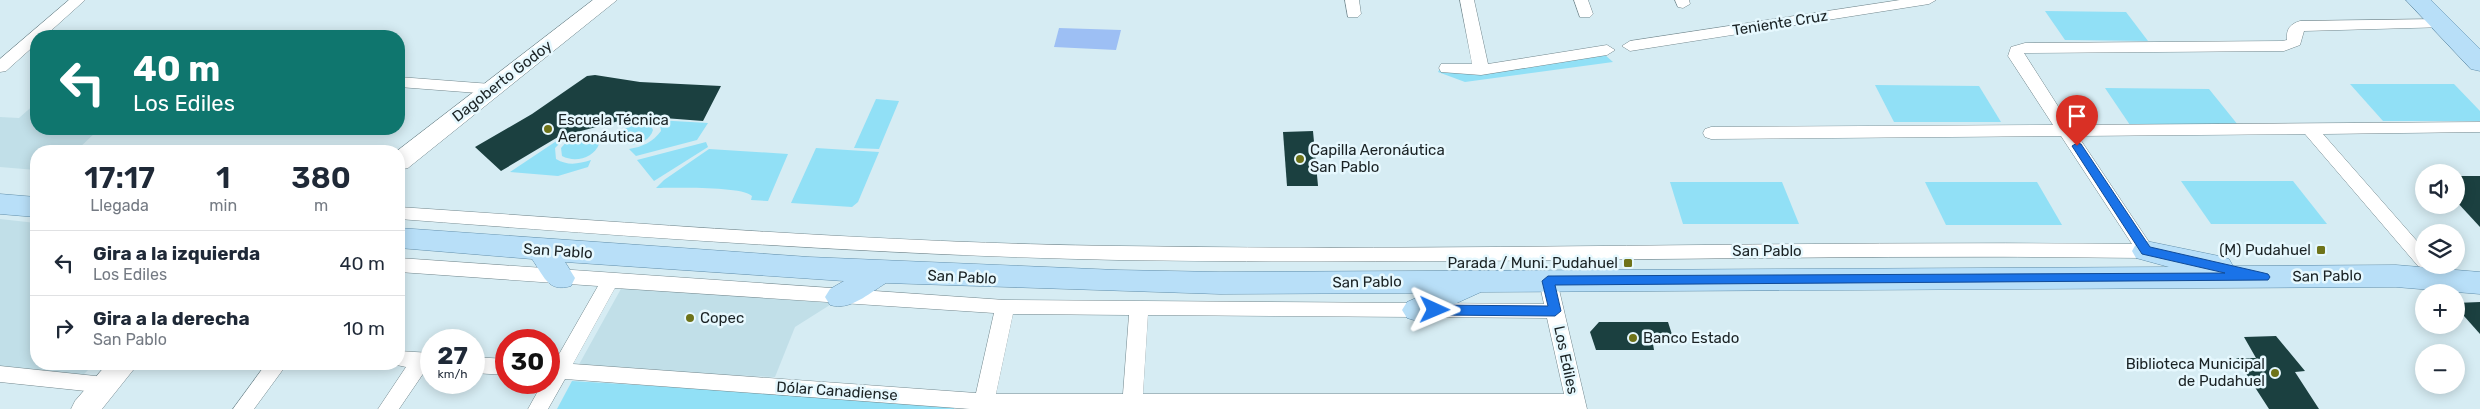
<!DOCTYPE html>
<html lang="es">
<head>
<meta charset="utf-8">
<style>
	:root { --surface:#fff; --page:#f6f6f7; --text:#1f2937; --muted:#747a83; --line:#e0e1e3 }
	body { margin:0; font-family:Rubik,sans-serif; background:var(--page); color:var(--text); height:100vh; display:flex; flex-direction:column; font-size:19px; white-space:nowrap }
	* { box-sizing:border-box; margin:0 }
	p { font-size:16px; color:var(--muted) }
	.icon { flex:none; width:28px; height:28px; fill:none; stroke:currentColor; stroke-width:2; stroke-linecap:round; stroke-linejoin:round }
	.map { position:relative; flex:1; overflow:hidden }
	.drawer { position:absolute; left:30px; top:145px; width:375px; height:225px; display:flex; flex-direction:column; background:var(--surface); border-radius:20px; box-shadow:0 2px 12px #0003 }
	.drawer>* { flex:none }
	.hud { position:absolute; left:30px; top:30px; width:375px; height:105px; border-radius:20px; box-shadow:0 2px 12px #0003; background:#0f766e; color:#fff; overflow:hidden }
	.fabs { position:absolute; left:2415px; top:164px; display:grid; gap:10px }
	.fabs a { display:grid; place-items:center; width:50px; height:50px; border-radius:50%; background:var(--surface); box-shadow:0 2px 12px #0003; font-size:25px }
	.speed { position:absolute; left:420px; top:329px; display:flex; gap:10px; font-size:25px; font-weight:700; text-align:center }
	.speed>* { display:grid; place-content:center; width:65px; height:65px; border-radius:50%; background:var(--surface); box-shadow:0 2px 12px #0003; line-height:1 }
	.speed small { font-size:12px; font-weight:400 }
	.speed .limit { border:8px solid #d22; background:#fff; color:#111 }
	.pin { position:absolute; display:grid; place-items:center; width:42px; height:42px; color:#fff; margin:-51px -21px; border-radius:50% 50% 50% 0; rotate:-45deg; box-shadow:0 0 5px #0007 }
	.pin .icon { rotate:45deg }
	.me { position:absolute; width:55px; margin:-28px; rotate:91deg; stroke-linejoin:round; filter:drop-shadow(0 0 4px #0008) }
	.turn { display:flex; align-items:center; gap:18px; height:105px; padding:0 20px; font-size:22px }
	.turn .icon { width:65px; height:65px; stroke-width:2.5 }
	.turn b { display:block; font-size:35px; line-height:42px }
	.eta { display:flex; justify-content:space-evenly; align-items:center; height:85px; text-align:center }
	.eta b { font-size:30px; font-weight:600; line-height:35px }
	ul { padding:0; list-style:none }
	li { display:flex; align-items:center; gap:15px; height:65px; padding:0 20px; border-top:1px solid var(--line) }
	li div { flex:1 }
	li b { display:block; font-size:19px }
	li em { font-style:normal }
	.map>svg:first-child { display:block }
	.built { fill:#c1dfe8 }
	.green { fill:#91e0f6 }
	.water { fill:#9dbff4 }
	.building { fill:#1b4040 }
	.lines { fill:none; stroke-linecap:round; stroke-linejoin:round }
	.street-casing { stroke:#72878d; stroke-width:1 }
	.secondary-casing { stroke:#72878d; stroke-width:1 }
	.primary-casing { stroke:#628fab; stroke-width:1 }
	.street { fill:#fff; fill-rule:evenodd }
	.secondary { fill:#fff; fill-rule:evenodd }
	.primary { fill:#b8dff8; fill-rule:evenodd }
	.route { fill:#1a73e8; stroke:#114b97 }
	.poi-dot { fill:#6e7319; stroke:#e6f8fe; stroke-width:2 }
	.labels { text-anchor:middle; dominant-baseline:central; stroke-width:5; stroke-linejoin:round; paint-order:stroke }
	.street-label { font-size:15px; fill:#1a2224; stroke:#e6f8fe }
	.poi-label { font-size:15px; fill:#1a2224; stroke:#e6f8fe; text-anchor:start }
</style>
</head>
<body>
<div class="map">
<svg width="2480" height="409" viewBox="0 0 2480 409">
	<rect width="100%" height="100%" fill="#d6ecf3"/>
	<g class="built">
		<path d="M36 103V129H99L76 151H36V170L0 167V117L19 118Z"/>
		<path d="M0 219 36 223V364H94L81 377 0 368Z"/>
		<path d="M622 287 833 303 795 327 775 377 577 368Z"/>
	</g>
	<g class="green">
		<path d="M2045 11 2126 12 2148 41 2065 40Z"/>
		<path d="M1604 54 1613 62 1465 82 1438 72 1443 64 1479 71Z"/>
		<path d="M2350 84H2454L2480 111V121H2383Z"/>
		<path d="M1875 85 1979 86 2001 122H1894Z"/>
		<path d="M2105 88 2209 89 2238 125H2130Z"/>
		<path d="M876 99 899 101 879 149 854 148Z"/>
		<path d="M656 120 708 123 697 140 636 156 629 149C642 147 653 142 661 131L660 125Z"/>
		<path d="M635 123 650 124 653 130C649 143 632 148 621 141L619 138 621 131Z"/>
		<path d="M580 135H592L598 140 599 144C594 158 575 163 562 156L561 148 568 140Z"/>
		<path d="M561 138 564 139 555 148 556 159C568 166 578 164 591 160L588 167 558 176 510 172Z"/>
		<path d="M706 142 708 147 654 181 637 160Z"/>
		<path d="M816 148 879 152 858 202 852 207 791 203Z"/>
		<path d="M709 149 788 154 768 201 751 200 752 196C741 186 674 188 656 188L664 180Z"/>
		<path d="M2181 181H2293L2327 224H2211Z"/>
		<path d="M1670 182H1782L1799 224H1683Z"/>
		<path d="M1925 182H2037L2062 225H1946Z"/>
		<path d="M572 381 955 404 954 409H557Z"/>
	</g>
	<path class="water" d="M1059 28 1121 30 1116 50 1054 47Z"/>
	<g class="building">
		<path d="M595 75 640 82 721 86 703 121 638 116 558 137 501 171 475 147 532 114 587 76Z"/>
		<path d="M1313 131 1318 186H1287L1283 132Z"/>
		<path d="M2456 176H2480V227L2456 201Z"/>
		<path d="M2480 302V334L2456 307V303Z"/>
		<path d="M1599 322H1668L1675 344H1653L1654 350H1596L1590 332Z"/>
		<path d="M2276 336 2305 371 2295 372 2319 409H2269L2236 358H2256L2244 337Z"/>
	</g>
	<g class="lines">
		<defs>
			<g id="street">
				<path d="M69 0H85L45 36H36V44L6 71 0 72V59Z"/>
				<path d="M1345 0H1359L1361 14 1358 17H1348Z"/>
				<path d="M1460 0H1474L1488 64 1607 45 1615 50 1607 55 1481 75 1441 72 1439 68 1441 64H1472Z"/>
				<path d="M1574 0H1588L1593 14 1590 17H1580Z"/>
				<path d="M1675 0H1689L1690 4 1683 8 1678 7Z"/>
				<path d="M1900 0H1936L1929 4 1630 51 1622 46 1630 41Z"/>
				<path d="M2442 19 2450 24 2447 27 2304 31 2300 45 2284 51 2024 53 2070 125 2480 122V132L2323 134 2424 249V265H2431L2424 268 2418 266 2305 134 2078 136 2155 251 2152 256 2146 258C1803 253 1461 266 1118 260 878 255 638 237 399 219V207C639 223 880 243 1121 246 1458 252 1795 240 2132 244L2061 136 1711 139 1705 137 1703 133 1705 129 1711 127 2053 125 2008 56 2011 47 2025 43 2282 41 2287 40C2286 29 2290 24 2300 21Z"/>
				<path d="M399 77 491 84 497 85 499 89 497 93 491 94 399 87Z"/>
				<path d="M399 258 1005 300 1544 304 1539 281 1541 276 1548 274 1555 276 1557 281 1587 409H970L565 379 548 409H528L543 382H549V362L554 363 598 286 399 272ZM615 288 994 313 976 393 573 364ZM1013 314 1129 315 1123 394H996ZM1148 315 1547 318 1564 394H1143Z"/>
				<path d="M399 351 431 353V369L427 368 399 409H378L406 367 392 364H399Z"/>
				<path d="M474 357 506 359V375L474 373Z"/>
				<path d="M266 364H287L254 409H233Z"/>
				<path d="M0 366 105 377 112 379 115 385 112 391 105 393 0 382Z"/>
			</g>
			<g id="secondary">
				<path d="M593 0H617L408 168 399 170V151H397Z"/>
				<path d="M107 364H138L102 409H71L75 401Z"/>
			</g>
			<g id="primary">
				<path d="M2406 0H2431L2480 49V71L2471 69Z"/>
				<path d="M0 194 36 197V217L0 214Z"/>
				<path d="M399 228 809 257 1117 270 1220 272 2169 267 2136 258 2132 251 2136 244 2146 241 2219 256 2229 259 2233 266 2396 265 2480 272V294L2396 287 1481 292 1417 321 1407 318 1402 310 1407 302 1427 293 1220 294 886 283C868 294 850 311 830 305L825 297 830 289 844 281 565 262 575 278 571 286C548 293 544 276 532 259L399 248Z"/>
			</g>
		</defs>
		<use href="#street" class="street-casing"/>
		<use href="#secondary" class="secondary-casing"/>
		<use href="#primary" class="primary-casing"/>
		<use href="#street" class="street"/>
		<use href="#secondary" class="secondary"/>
		<use href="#primary" class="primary"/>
	</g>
	<path class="route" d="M2077 143 2081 144 2150 247 2264 273 2268 274 2270 277 2268 280 1555 285 1561 311 1555 316 1435 315 1429 310 1435 305 1548 306 1542 281 1548 276 2225 273 2142 254 2072 146Z"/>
	<g class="poi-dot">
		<circle cx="548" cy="129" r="5"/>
		<circle cx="1300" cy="159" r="5"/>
		<rect x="2316" y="245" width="10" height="10" rx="2.5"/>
		<rect x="1623" y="258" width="10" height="10" rx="2.5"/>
		<circle cx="690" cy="318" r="5"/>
		<circle cx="1633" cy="338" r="5"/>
		<circle cx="2275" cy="373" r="5"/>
	</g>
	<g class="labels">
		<g class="street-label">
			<text transform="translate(1780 23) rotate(-9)">Teniente Cruz</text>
			<text transform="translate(502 81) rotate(-38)">Dagoberto Godoy</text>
			<text transform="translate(558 251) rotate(4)">San Pablo</text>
			<text x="1767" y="251">San Pablo</text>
			<text transform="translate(2327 276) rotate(-1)">San Pablo</text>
			<text transform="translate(962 277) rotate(3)">San Pablo</text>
			<text transform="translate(1367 282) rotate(-1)">San Pablo</text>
			<text transform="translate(1566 360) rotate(78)">Los Ediles</text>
			<text transform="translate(837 391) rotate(4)">Dólar Canadiense</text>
		</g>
		<g class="poi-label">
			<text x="558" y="120">Escuela Técnica<tspan x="558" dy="17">Aeronáutica</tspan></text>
			<text x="1310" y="150">Capilla Aeronáutica<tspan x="1310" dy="17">San Pablo</tspan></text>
			<text x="2311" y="250" text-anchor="end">(M) Pudahuel</text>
			<text x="1618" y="263" text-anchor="end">Parada / Muni. Pudahuel</text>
			<text x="700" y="318">Copec</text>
			<text x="1643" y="338">Banco Estado</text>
			<text x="2265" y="364" text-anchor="end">Biblioteca Municipal<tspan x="2265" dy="17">de Pudahuel</tspan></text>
		</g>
	</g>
</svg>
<div class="fabs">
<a><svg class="icon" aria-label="sound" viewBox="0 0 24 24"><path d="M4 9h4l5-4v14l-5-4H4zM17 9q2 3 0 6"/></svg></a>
<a><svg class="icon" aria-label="layers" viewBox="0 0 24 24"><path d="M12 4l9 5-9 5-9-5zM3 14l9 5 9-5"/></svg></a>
<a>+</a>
<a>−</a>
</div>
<div class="speed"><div>27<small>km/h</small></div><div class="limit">30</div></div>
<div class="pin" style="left:2077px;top:146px;background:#d93025"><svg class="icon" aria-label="arrive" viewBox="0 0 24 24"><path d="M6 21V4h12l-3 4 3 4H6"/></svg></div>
<svg class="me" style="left:1435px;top:310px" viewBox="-20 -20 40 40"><path d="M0-17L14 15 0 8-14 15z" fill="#1a73e8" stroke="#fff" stroke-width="4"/></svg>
<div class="hud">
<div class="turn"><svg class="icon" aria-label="left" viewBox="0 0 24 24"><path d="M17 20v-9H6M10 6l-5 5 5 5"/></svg><div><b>40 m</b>Los Ediles</div></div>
</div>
<section class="drawer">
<div class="eta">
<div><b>17:17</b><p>Llegada</p></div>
<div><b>1</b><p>min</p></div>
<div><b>380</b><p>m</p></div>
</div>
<ul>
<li><svg class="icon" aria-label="left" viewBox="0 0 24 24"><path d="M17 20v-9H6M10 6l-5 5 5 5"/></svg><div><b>Gira a la izquierda</b><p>Los Ediles</p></div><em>40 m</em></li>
<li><svg class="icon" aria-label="right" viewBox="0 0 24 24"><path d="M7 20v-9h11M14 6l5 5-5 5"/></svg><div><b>Gira a la derecha</b><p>San Pablo</p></div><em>10 m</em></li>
</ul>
</section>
</div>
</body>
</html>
